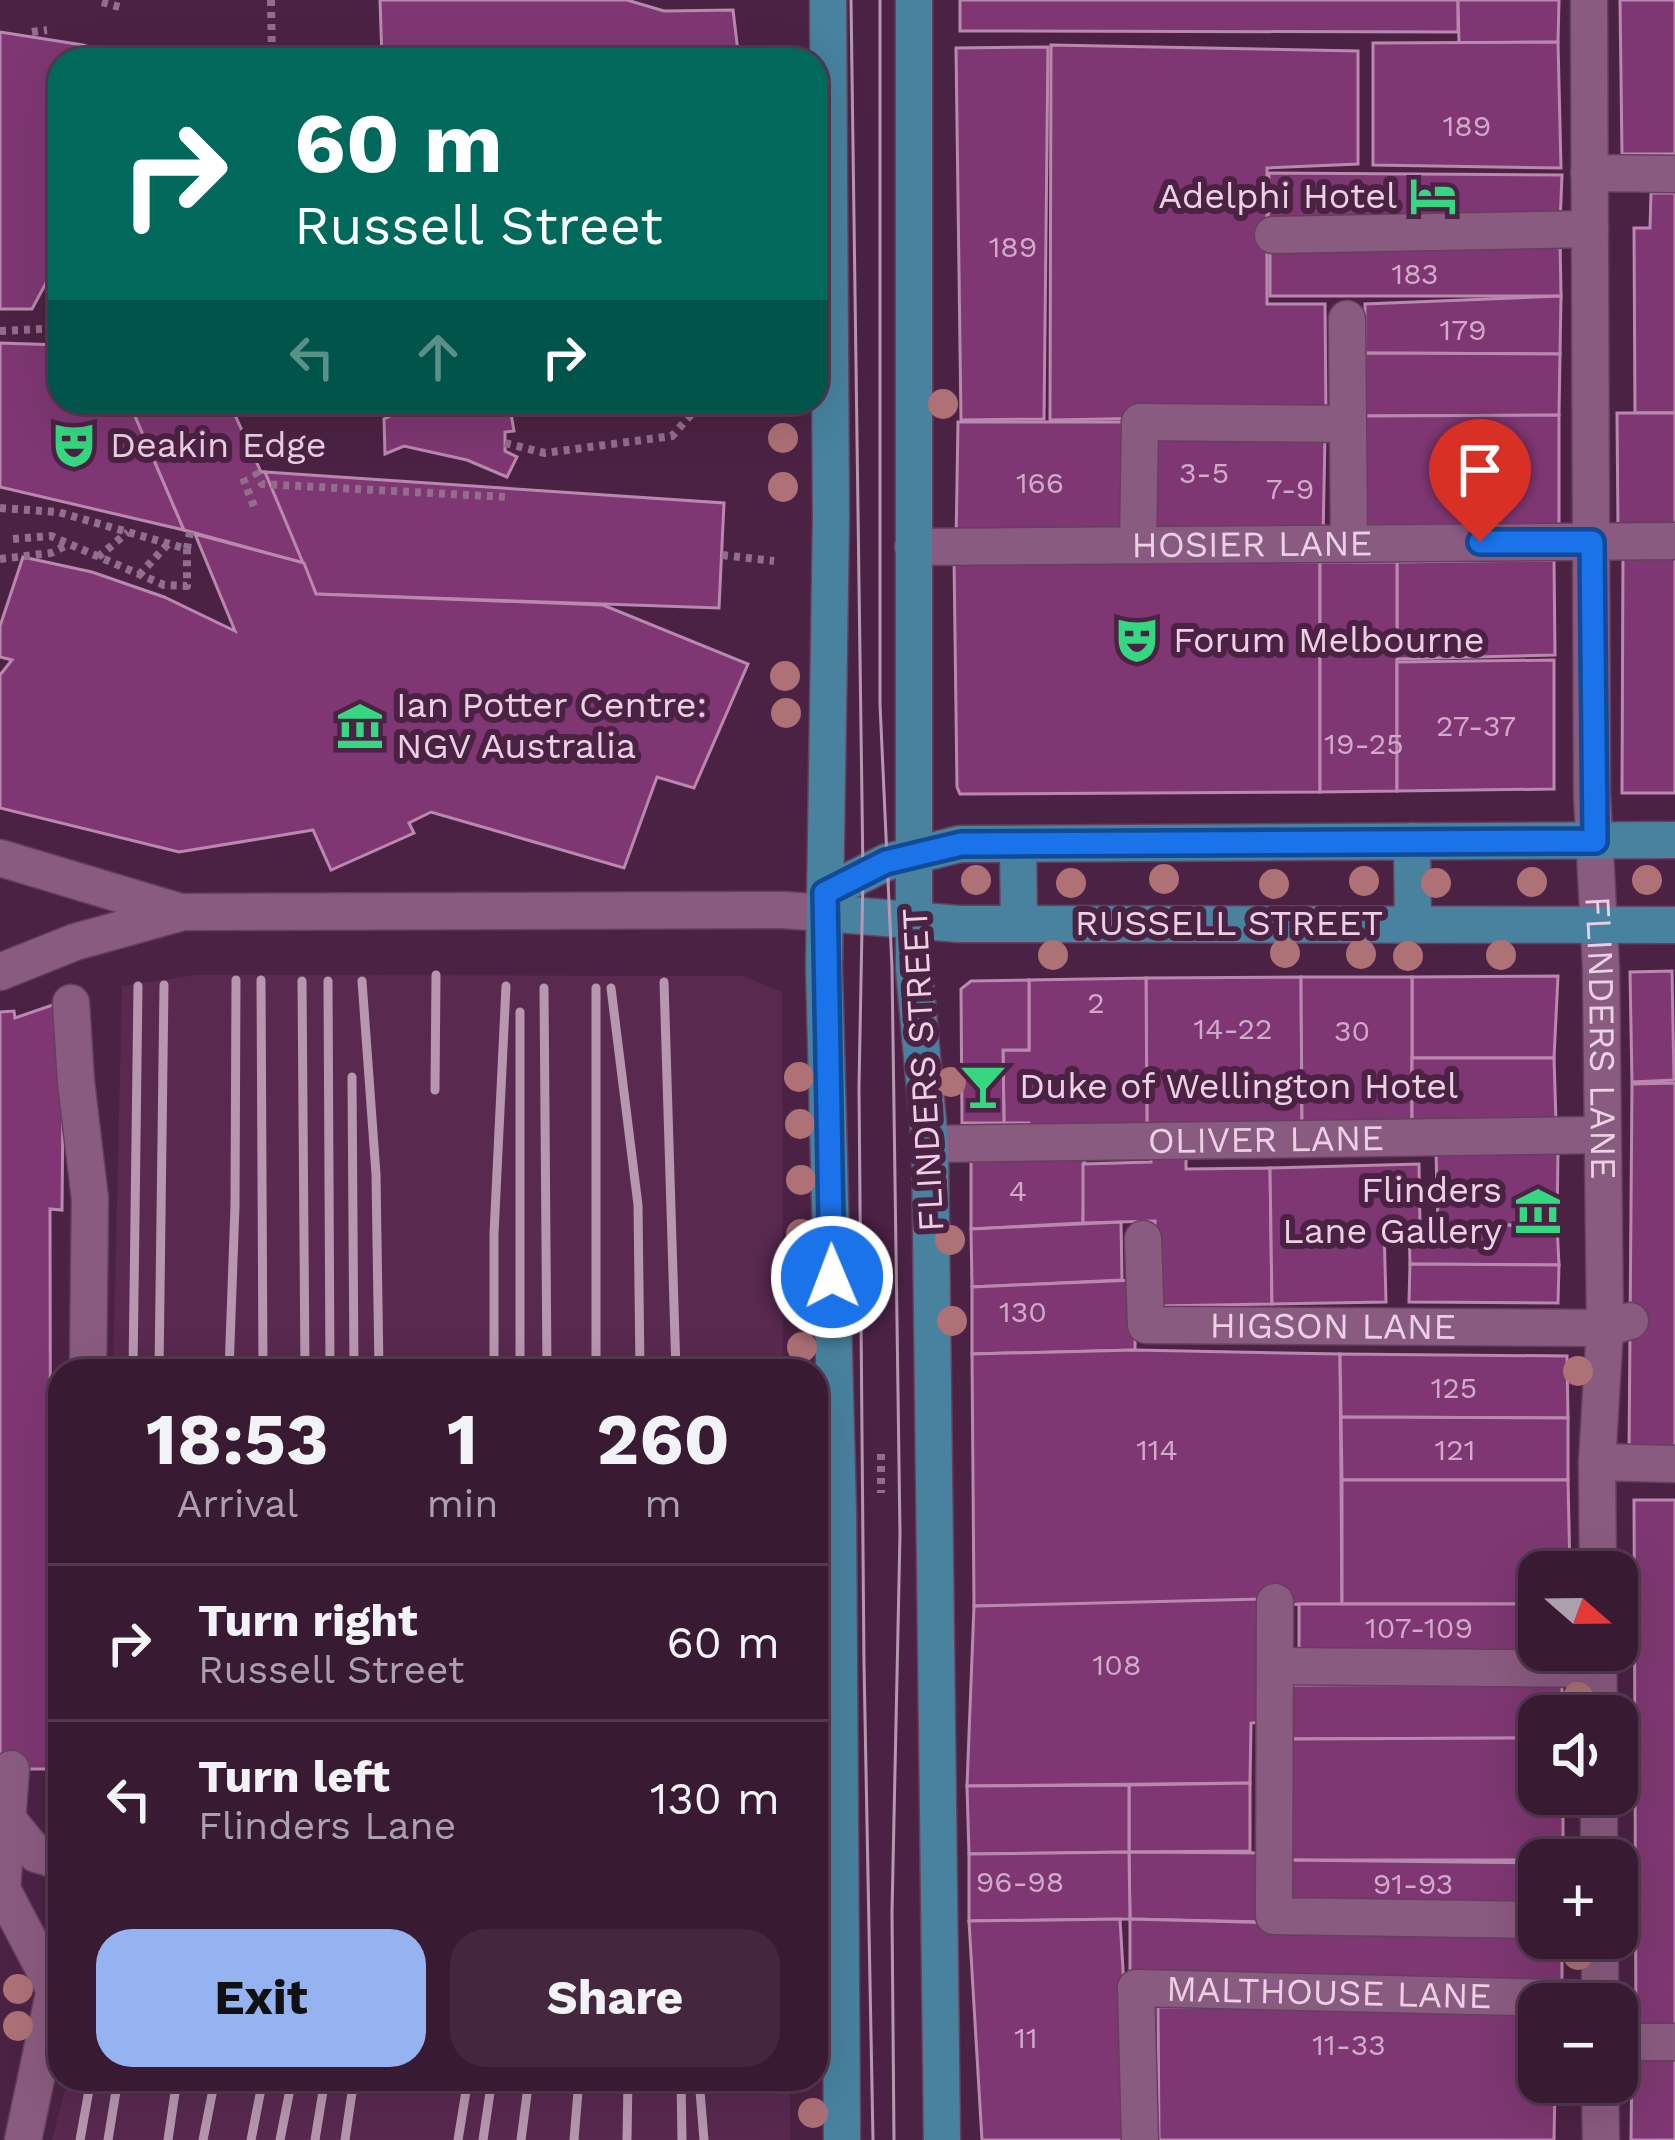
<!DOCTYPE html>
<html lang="en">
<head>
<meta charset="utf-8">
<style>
	:root { --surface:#391a33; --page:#44273f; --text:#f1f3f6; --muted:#aba1ac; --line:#53384e; --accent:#95b2f1 }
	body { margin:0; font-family:"Work Sans",sans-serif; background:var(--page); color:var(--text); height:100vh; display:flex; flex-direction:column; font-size:45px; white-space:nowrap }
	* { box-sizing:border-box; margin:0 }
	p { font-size:39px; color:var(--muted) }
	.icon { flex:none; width:66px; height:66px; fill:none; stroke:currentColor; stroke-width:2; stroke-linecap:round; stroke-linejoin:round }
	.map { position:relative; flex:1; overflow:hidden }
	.panel { position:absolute; left:48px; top:1359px; width:780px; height:732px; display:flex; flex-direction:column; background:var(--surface); border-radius:36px; box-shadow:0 12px 48px #0002,0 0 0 3px var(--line) }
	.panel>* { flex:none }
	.guide { position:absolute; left:48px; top:48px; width:780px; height:366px; border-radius:36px; box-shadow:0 12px 48px #0002,0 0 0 3px var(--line); background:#00695c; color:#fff; overflow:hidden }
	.needle { width:78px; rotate:110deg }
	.tools { position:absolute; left:1518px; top:1551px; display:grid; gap:24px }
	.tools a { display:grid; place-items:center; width:120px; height:120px; border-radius:24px; background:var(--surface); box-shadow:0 12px 48px #0002,0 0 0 3px var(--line); font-size:60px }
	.pin { position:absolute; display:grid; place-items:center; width:102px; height:102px; color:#fff; margin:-123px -51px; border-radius:50% 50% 50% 0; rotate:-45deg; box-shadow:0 0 12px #0007 }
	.pin .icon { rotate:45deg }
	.me { position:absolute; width:132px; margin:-66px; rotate:359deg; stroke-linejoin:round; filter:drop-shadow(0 0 9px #0008) }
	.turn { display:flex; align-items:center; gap:42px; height:252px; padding:0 48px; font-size:54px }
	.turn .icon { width:156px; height:156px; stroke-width:2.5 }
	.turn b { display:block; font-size:84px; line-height:102px }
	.lanes { display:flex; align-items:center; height:114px; padding:0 48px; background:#0003; justify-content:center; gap:60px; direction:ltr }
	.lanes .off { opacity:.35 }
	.eta { display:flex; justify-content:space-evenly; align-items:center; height:204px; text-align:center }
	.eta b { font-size:72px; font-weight:700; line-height:84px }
	.button { display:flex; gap:24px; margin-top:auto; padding:24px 48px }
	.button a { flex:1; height:138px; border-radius:36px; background:var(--accent); color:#111; font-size:48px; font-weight:700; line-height:138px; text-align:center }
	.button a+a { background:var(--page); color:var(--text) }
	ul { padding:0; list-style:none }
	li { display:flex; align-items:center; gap:36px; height:156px; padding:0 48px; border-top:3px solid var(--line) }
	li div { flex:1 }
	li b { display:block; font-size:45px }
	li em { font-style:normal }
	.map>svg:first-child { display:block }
	.built { fill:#592950 }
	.building { fill:#7e3772; stroke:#ba88af; stroke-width:3 }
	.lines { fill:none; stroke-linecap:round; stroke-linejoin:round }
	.minor-casing { stroke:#65405e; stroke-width:39 }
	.major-casing { stroke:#65405e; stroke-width:39 }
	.path { stroke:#916e8a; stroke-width:8; stroke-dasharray:6 6; stroke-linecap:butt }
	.minor { stroke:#8a5b80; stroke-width:36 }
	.major { stroke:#48829f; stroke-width:36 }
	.tram { stroke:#b797b0; stroke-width:3 }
	.rail { stroke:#b797b0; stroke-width:9 }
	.tree { fill:#ad7176 }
	.route-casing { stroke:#114b97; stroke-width:30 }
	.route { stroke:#1a73e8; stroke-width:21 }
	.labels { text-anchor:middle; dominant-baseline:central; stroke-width:12; stroke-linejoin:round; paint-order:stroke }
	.number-label { font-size:30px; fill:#d0aac8 }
	.poi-label { font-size:36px; fill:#ecd1e5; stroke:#4c2244; text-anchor:start }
	.street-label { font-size:36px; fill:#ecd1e5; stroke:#4c2244 }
</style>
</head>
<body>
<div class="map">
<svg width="1675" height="2140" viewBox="0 0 1675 2140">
	<rect width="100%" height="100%" fill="#4c2244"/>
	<g class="built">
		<path d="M196 975 743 976 782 992 783 1371H113L122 986Z"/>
		<path d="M68 2079H790V2140H52Z"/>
	</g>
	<g class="building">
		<path d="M380 0H627L664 11 733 10 739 60H382Z"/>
		<path d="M960 0H1458V32L960 31Z"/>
		<path d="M1458 0H1559L1558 42 1459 43Z"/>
		<path d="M1620 0H1675V154H1622Z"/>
		<path d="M0 32 83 45 116 56V60H60V257L32 309H0Z"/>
		<path d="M1558 42 1561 168 1373 165V43Z"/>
		<path d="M1051 45 1358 51V164L1267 168V304H1325L1326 415 1050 420Z"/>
		<path d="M1048 47 1044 419 961 420 956 48Z"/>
		<path d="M1269 173 1562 175 1560 223 1268 222Z"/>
		<path d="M1651 193H1675V413H1635L1634 228H1650Z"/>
		<path d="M1560 238 1561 296H1270V250Z"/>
		<path d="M1561 296 1560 354 1365 353V304Z"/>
		<path d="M0 343 60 345V402H129L184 530 0 487Z"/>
		<path d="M1365 353 1560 354 1559 415 1364 416Z"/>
		<path d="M129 402H229L261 472H265L304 563 184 530Z"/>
		<path d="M375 402H509L514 431 505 432V451L517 457 507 477 467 460 404 446 385 454 384 419 390 416 372 408Z"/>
		<path d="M1617 413H1675V529H1618Z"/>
		<path d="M1559 415V528L1363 527 1364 416Z"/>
		<path d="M958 422H1124L1123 543H956Z"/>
		<path d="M1325 435 1323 540 1143 541 1144 439Z"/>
		<path d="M265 472 724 503 719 608 316 594Z"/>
		<path d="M195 534 304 563 316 594 603 605 748 664 694 788 657 777 624 868 431 812 409 823 414 833 331 870 313 830 179 852 0 808V675L12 660 0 657V626L23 557 92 572 164 597 235 631Z"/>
		<path d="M1623 551H1675V793H1622Z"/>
		<path d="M954 558 1320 562V792L960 794 957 787Z"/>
		<path d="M1554 560 1555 655 1397 659V562Z"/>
		<path d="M1320 562H1397V791L1320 792Z"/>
		<path d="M1554 660V789L1397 791V662Z"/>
		<path d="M1672 971 1674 1080 1632 1082 1630 972Z"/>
		<path d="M1558 976 1554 1058H1412V977Z"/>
		<path d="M1301 977 1302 1124 1147 1126 1146 978Z"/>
		<path d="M1301 977H1412V1120L1302 1124Z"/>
		<path d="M1146 978 1147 1126 1032 1127 1029 1123H1004L1003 1050H1029V980Z"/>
		<path d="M1029 980V1050H1003L1004 1123H962L961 989 971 981Z"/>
		<path d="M64 1001 62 1210 50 1209 51 1769H0V1012L14 1011 15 1018Z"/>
		<path d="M1412 1058H1554L1556 1121 1412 1120Z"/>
		<path d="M1675 1083V1456L1629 1455 1632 1084Z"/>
		<path d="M1085 1148 1083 1223 971 1229V1154Z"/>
		<path d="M1186 1150V1169L1270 1168 1272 1304 1157 1306 1155 1221 1083 1223V1164L1151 1162 1150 1151Z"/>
		<path d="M1558 1151 1557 1225H1438L1436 1153Z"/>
		<path d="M1419 1164 1420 1226H1384L1386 1302 1272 1304 1270 1168Z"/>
		<path d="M1121 1222 1122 1280 972 1287 971 1229Z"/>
		<path d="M1557 1225 1559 1265 1410 1264 1409 1226Z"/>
		<path d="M1410 1264 1559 1265 1558 1303 1409 1302Z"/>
		<path d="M1136 1280 1135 1350 972 1354V1287Z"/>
		<path d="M1135 1350 1340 1354 1342 1604 974 1606 972 1354Z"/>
		<path d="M1340 1354 1567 1356 1568 1418 1341 1417Z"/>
		<path d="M1341 1417 1568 1418V1480H1342Z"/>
		<path d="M1342 1480H1568L1570 1572H1539V1604H1342Z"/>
		<path d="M1634 1500H1675V2031H1636Z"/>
		<path d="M1261 1599 1262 1722 1251 1723 1250 1783 967 1786 974 1606Z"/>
		<path d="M1299 1604H1539V1650L1570 1652H1299Z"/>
		<path d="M1562 1684V1716H1539V1738L1289 1739V1685Z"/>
		<path d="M1539 1738V1794H1563V1860H1287L1289 1739Z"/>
		<path d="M1250 1783V1851L1129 1852V1785Z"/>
		<path d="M1129 1785V1852L969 1854 967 1786Z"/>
		<path d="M1129 1852 1266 1853 1265 1922 1130 1919Z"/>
		<path d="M1129 1852 1130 1919 969 1921V1854Z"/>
		<path d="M1287 1860 1539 1863V1905L1287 1903Z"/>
		<path d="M1120 1919 1133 2140H982L969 1921Z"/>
		<path d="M1130 1919 1539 1930V1938H1562V1990L1130 1979Z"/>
		<path d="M1158 2007H1539V2082H1555L1554 2140H1159Z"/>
		<path d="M1632 2052H1675V2140H1631Z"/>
	</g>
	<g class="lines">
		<defs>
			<g id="minor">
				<path id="s1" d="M1589 0 1592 795 1601 968 1605 1328 1597 1462 1598 1572"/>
				<path d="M1589 173 1675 174"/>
				<path d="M1273 235 1590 229"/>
				<path d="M1347 319 1348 424"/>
				<path d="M1138 544 1140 422 1348 424 1349 541"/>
				<path id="s2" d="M913 547 1675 541"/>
				<path d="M0 858 180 912"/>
				<path d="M0 972 75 942 183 912 783 910 825 913"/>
				<path d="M71 1003 76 1082 90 1199 88 1371"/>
				<path id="s3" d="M930 1144 1602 1135"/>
				<path id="s4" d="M1143 1239 1146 1325 1605 1328 1630 1321"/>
				<path d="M1597 1462 1675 1464"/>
				<path d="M1275 1602 1274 1916 1539 1920"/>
				<path d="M1598 1650 1599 1716"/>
				<path d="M1275 1666 1598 1669"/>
				<path d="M11 1769 2 1889 56 1992"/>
				<path d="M1599 1794V1860"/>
				<path d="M8 1820 36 1854 60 1861"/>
				<path d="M1600 1938V2004"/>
				<path d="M1617 2042H1675"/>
				<path d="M1600 2082 1601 2140"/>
				<path d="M23 2140 59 1970"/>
				<path id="s5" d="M1140 2140 1136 1988 1600 1999"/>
			</g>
			<g id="major">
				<path d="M828 0 831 519 824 967 838 1512 842 2140"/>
				<path d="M914 0V969L930 1144 942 2140"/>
				<path d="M1412 841 1413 924"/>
				<path d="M1018 844 1019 923"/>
				<path d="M825 893 887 862 960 844 1675 840"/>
				<path d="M825 913 959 924 1675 925"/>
			</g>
		</defs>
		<use href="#minor" class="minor-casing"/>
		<use href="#major" class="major-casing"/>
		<g class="path">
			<path d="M271 0 272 60"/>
			<path d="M102 2 123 8"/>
			<path d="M32 32 47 30"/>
			<path d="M0 331 60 328"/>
			<path d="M234 412 236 402"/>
			<path d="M505 443 545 453 672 436 702 402"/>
			<path d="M255 471 262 484 506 497"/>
			<path d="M243 478 255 509"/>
			<path d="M0 508 58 512 187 549 190 532"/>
			<path d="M13 539 51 536 164 585 187 586V549"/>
			<path d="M722 555 774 561"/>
			<path d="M98 557 128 532"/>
			<path d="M0 559 51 553 65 546"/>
			<path d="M139 575 168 544"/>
			<path d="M881 1454V1493"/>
		</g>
		<use href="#minor" class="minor"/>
		<use href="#major" class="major"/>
		<g class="tram">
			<path d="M851 0 863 875 859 1087 864 1664 873 2140"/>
			<path d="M880 0V704L892 968 900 1534 892 1913 894 2140"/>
		</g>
		<g class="rail">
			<path d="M261 980 263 1371"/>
			<path d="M302 981 305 1371"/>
			<path d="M328 981 330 1371"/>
			<path d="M362 981 376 1174 379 1371"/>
			<path d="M664 982 676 1371"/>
			<path d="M544 988 547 1371"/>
			<path d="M596 988V1371"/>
			<path d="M611 988 638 1205 640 1371"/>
			<path d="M352 1077 354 1371"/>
			<path d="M435 1090 436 975"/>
			<path d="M133 1371 138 986"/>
			<path d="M159 1371 164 985"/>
			<path d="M229 1371 235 1206 236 980"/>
			<path d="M494 1371V1234L506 986"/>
			<path d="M520 1371V1012"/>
			<path d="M681 2079 682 2140"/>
			<path d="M699 2079 704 2140"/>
			<path d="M80 2140 91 2079"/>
			<path d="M108 2140 118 2079"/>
			<path d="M168 2140 177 2079"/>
			<path d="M203 2140 215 2079"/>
			<path d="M251 2140 263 2079"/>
			<path d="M280 2140 292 2079"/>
			<path d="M315 2140 325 2079"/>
			<path d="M345 2140 354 2079"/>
			<path d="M458 2140 468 2079"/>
			<path d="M483 2140 492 2079"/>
			<path d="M521 2140 529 2079"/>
			<path d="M574 2140 579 2079"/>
			<path d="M627 2140 628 2079"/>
		</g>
	</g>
	<g class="tree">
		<circle cx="943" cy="404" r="15"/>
		<circle cx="783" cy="438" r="15"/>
		<circle cx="783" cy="487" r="15"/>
		<circle cx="785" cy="676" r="15"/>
		<circle cx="786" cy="713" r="15"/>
		<circle cx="1164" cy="879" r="15"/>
		<circle cx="976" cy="880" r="15"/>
		<circle cx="1647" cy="880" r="15"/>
		<circle cx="1364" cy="881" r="15"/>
		<circle cx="1532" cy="882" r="15"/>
		<circle cx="1071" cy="883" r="15"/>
		<circle cx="1436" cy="883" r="15"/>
		<circle cx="1274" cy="884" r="15"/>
		<circle cx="1285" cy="953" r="15"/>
		<circle cx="1361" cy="954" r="15"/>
		<circle cx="1053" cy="955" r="15"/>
		<circle cx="1501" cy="955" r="15"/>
		<circle cx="1408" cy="956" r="15"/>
		<circle cx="799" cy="1077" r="15"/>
		<circle cx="951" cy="1082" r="15"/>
		<circle cx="800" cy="1124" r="15"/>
		<circle cx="801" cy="1180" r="15"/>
		<circle cx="801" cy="1234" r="15"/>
		<circle cx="950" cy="1240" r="15"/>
		<circle cx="801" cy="1291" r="15"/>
		<circle cx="952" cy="1321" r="15"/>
		<circle cx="802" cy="1347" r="15"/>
		<circle cx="1578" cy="1371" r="15"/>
		<circle cx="1578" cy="1697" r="15"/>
		<circle cx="1578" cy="1955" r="15"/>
		<circle cx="18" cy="1989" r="15"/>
		<circle cx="18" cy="2026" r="15"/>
		<circle cx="813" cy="2113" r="15"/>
	</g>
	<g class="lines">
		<defs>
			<path id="route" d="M832 1277 825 893 886 862 961 844 1595 841 1592 542H1480"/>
		</defs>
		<use href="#route" class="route-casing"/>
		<use href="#route" class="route"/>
	</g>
	<defs>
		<symbol id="hotel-bare" viewBox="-9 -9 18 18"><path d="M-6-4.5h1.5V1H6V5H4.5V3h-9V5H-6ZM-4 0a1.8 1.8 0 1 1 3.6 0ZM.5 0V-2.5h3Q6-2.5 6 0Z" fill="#35d881" stroke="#4c2244" stroke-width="2.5" paint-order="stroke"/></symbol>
		<symbol id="theatre-bare" viewBox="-9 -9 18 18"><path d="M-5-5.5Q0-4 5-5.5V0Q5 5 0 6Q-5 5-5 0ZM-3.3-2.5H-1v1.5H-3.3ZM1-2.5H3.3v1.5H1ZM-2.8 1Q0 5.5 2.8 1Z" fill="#35d881" stroke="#4c2244" stroke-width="2.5" paint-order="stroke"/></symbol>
		<symbol id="museum-bare" viewBox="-9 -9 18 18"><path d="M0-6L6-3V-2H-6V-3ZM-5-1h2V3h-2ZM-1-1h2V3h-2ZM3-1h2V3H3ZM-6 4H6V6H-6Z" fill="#35d881" stroke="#4c2244" stroke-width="2.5" paint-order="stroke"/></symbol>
		<symbol id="bar-bare" viewBox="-9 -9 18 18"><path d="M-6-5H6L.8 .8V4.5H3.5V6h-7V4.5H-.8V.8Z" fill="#35d881" stroke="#4c2244" stroke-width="2.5" paint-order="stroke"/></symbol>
	</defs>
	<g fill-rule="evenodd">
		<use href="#hotel-bare" x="1400" y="163" width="66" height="66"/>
		<use href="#theatre-bare" x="41" y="412" width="66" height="66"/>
		<use href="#theatre-bare" x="1104" y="607" width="66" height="66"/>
		<use href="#museum-bare" x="327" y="693" width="66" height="66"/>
		<use href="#bar-bare" x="950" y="1053" width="66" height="66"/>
		<use href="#museum-bare" x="1505" y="1178" width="66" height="66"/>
	</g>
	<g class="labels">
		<g class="number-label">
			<text x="1467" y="125">189</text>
			<text x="1013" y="246">189</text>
			<text x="1415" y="273">183</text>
			<text x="1463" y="329">179</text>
			<text x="1204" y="472">3-5</text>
			<text x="1040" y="482">166</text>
			<text x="1290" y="488">7-9</text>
			<text x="1476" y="725">27-37</text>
			<text x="1364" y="743">19-25</text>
			<text x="1096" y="1002">2</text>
			<text x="1233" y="1028">14-22</text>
			<text x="1352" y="1030">30</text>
			<text x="1018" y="1190">4</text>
			<text x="1023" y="1311">130</text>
			<text x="1454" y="1387">125</text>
			<text x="1157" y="1449">114</text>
			<text x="1455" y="1449">121</text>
			<text x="1419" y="1627">107-109</text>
			<text x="1117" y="1664">108</text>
			<text x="1020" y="1881">96-98</text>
			<text x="1413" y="1883">91-93</text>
			<text x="1026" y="2037">11</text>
			<text x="1349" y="2044">11-33</text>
		</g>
		<g class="poi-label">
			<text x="1397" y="196" text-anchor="end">Adelphi Hotel</text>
			<text x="110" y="445">Deakin Edge</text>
			<text x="1173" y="640">Forum Melbourne</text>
			<text x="396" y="705">Ian Potter Centre:<tspan x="396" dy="41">NGV Australia</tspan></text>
			<text x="1019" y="1086">Duke of Wellington Hotel</text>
			<text x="1502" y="1190" text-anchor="end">Flinders<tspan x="1502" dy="41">Lane Gallery</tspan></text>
		</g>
		<g class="street-label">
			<text stroke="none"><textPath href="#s2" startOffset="339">HOSIER LANE</textPath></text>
			<text x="1229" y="923">RUSSELL STREET</text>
			<text stroke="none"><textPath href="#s1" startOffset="1038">FLINDERS LANE</textPath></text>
			<text transform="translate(923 1070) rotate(-93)">FLINDERS STREET</text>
			<text stroke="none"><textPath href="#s3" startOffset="336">OLIVER LANE</textPath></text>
			<text stroke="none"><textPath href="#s4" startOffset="273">HIGSON LANE</textPath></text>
			<text stroke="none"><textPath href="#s5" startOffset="345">MALTHOUSE LANE</textPath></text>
		</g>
	</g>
</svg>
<div class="tools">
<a><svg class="needle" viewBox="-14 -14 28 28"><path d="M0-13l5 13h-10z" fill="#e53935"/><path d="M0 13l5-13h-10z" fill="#aba1ac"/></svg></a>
<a><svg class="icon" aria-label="sound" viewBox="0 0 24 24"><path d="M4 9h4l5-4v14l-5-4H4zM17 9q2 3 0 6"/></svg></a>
<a>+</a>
<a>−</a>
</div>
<div class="pin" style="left:1480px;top:542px;background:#d93025"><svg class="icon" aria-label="arrive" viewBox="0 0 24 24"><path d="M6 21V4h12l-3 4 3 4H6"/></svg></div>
<svg class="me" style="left:832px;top:1277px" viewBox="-20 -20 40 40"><circle r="17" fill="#1a73e8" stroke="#fff" stroke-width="3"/><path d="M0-11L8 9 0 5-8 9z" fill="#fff"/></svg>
<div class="guide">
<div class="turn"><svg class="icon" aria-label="right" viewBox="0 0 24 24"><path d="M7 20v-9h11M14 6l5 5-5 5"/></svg><div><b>60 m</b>Russell Street</div></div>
<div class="lanes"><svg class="icon off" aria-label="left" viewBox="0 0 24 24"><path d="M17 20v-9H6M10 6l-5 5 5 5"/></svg><svg class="icon off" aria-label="ahead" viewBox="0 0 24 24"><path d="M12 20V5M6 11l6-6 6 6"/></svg><svg class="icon" aria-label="right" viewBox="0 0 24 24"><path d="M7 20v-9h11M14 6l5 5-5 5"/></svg></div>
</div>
<section class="panel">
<div class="eta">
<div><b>18:53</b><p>Arrival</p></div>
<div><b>1</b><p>min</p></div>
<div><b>260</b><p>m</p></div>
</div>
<ul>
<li><svg class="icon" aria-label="right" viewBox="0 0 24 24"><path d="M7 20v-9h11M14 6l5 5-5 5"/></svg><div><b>Turn right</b><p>Russell Street</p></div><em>60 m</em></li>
<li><svg class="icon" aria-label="left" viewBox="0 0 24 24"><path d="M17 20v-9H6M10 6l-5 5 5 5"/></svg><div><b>Turn left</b><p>Flinders Lane</p></div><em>130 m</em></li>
</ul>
<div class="button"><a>Exit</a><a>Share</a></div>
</section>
</div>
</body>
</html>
